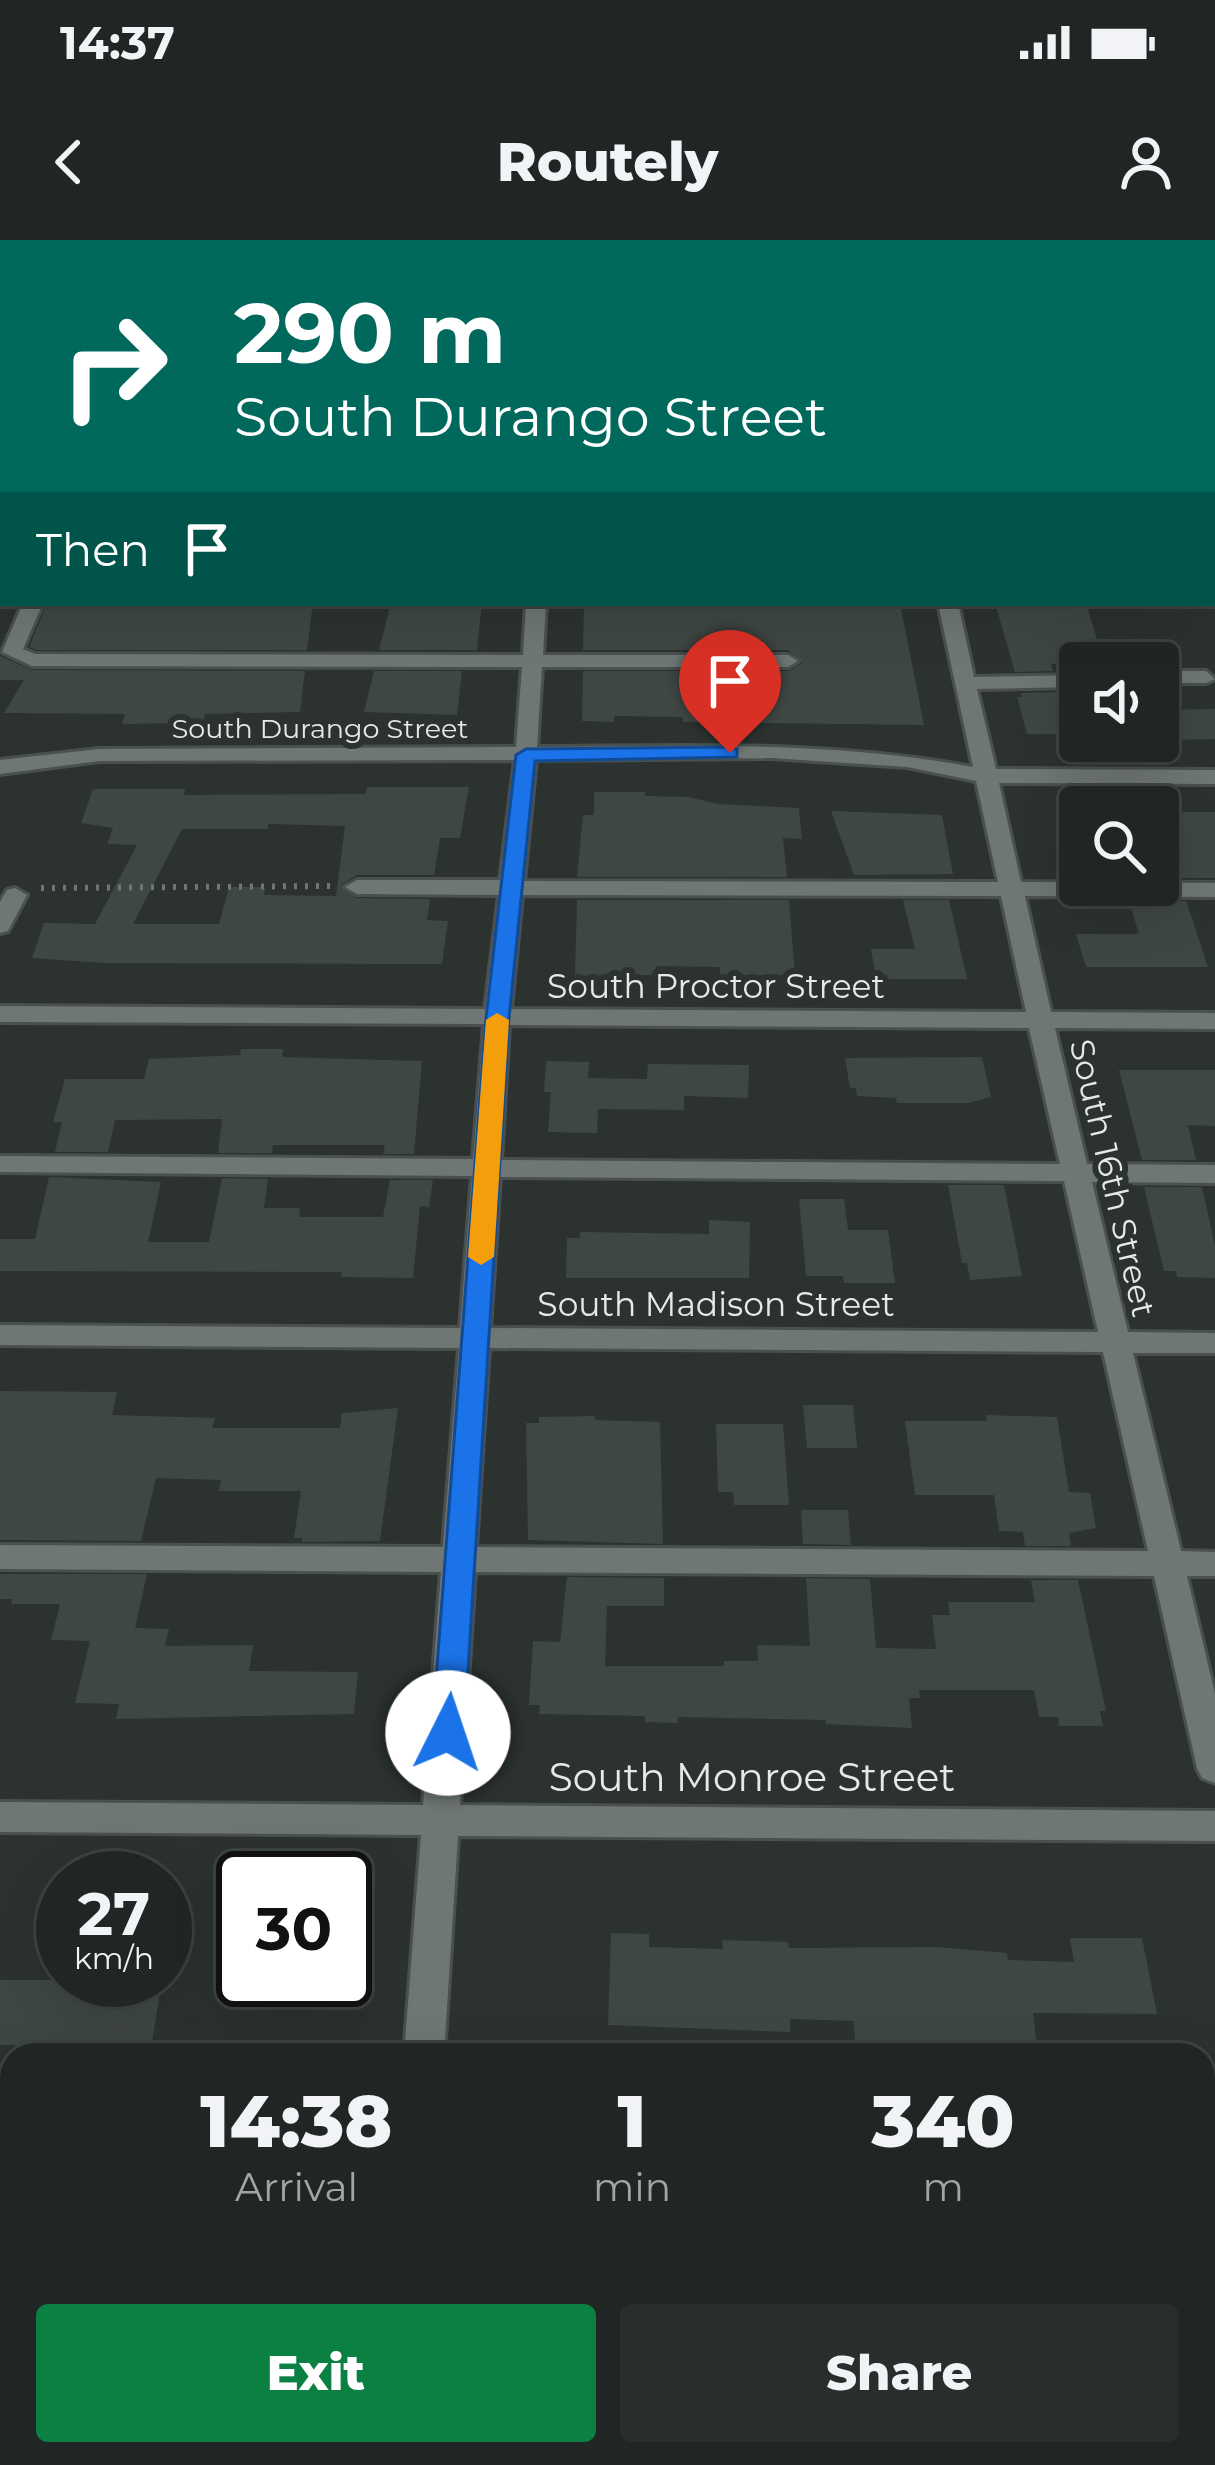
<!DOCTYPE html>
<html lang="en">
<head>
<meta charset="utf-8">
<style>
	:root { --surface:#202624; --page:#282e2c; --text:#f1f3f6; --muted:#a2a5a6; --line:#3d4341; --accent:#0b8043 }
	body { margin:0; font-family:Montserrat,sans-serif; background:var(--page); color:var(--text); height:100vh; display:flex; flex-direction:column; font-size:45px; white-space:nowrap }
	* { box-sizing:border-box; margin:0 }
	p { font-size:39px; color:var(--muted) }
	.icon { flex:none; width:66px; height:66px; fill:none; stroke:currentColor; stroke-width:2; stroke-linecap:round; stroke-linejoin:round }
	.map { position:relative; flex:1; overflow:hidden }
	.panel { position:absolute; left:0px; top:1803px; width:1215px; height:423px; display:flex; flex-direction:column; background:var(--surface); border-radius:36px 36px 0 0; box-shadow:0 12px 48px #0002,0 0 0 3px var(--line) }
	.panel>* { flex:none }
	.banner { position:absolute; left:0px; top:0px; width:1215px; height:366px; box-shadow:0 12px 48px #0002,0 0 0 3px var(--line); background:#00695c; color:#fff; overflow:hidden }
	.tools { position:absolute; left:1059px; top:402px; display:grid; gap:24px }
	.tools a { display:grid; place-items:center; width:120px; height:120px; border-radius:12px; background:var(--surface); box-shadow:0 12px 48px #0002,0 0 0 3px var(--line); font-size:60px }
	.speed { position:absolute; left:36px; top:1611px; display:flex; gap:24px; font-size:60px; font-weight:700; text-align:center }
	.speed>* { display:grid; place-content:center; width:156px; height:156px; border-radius:50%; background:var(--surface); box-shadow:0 12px 48px #0002,0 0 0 3px var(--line); line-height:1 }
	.speed small { font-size:30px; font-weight:400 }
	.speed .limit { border:6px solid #111; border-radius:18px; background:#fff; color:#111 }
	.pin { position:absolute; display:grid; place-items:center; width:102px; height:102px; color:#fff; margin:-123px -51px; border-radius:50% 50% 50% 0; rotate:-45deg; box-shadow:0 0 12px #0007 }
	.pin .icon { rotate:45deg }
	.me { position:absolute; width:132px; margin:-66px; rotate:4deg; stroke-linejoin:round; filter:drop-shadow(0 0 9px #0008) }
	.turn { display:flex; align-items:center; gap:42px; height:252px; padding:0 36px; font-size:54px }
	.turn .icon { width:156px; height:156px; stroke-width:2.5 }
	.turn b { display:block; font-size:84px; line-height:102px }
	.then { display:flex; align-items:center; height:114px; padding:0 36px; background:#0003; gap:24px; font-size:45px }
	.eta { display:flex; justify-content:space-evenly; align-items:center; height:204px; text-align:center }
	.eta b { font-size:72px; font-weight:800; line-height:84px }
	.cta { display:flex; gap:24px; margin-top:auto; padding:24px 36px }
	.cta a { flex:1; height:138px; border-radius:12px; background:var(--accent); color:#fff; font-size:48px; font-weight:800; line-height:138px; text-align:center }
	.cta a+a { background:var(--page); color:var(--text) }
	.status { display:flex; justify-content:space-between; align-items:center; height:84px; padding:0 60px; background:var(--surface); direction:ltr }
	.status svg { height:33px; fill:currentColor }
	header { display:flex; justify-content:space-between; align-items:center; height:156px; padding:0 36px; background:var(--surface); font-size:54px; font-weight:800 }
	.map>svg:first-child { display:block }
	.building { fill:#3f4744; fill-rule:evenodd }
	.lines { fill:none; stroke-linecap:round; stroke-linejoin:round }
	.minor-casing { stroke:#4a504e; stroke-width:6 }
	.major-casing { stroke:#4a504e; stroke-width:6 }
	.path { stroke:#717675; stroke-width:6; stroke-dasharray:3 8; stroke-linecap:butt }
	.minor { fill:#6f7774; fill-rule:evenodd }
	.major { fill:#4fae98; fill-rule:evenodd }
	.route { fill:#1a73e8; stroke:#114b97; stroke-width:3 }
	.slow { fill:#f59e0b }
	.labels { text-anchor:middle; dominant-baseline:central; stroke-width:12; stroke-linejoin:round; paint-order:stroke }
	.far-street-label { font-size:27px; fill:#e5e9e8; stroke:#2b3230 }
	.street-label { font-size:33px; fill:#e5e9e8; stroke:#2b3230 }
	.near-street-label { font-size:39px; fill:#e5e9e8; stroke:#2b3230 }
</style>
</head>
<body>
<div class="status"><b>14:37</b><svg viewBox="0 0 49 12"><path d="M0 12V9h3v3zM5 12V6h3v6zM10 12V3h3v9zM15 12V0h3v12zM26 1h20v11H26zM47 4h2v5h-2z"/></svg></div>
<header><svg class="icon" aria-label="back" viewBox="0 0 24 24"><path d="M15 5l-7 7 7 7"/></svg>Routely<svg class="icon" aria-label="person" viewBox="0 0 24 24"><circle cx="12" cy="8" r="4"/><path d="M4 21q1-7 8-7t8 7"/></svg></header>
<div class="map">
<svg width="1215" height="2225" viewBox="0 0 1215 2225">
	<rect width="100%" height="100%" fill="#2b3230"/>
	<g class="building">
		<path d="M47 363H313L307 410H36L29 407Z"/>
		<path d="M391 363H482L477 410H379Z"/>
		<path d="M584 363 900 364 924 485 683 482V477L614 476V482L582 481 583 431H788L802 423 788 410H583Z"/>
		<path d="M995 363H1086L1104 423 1051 424 1053 431 1015 432Z"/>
		<path d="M0 416 32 430 305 431 300 472 205 474 204 480 193 483 122 484 125 474 4 473 24 440H0Z"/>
		<path d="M374 431H462L457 475 364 472Z"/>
		<path d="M1059 452 1071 494H1027L1017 457H1022L1021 453Z"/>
		<path d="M1215 469V499L1178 500 1162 470Z"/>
		<path d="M367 547H469L460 598H440L434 635H357L341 645 357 658 430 659 427 680 448 681 442 724 103 723 32 718 44 683 95 684 137 605 107 604 113 588 81 583 93 549H185L184 555 365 554ZM268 584 345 586 336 656 264 655 265 647H229L219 684H133L182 589H268Z"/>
		<path d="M594 552H645V556L688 557 718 564 799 568 802 599 783 598 787 637H577L583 575H594Z"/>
		<path d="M831 571 942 575 953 634 854 635Z"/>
		<path d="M1173 572H1215V638H1164L1158 576 1175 575Z"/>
		<path d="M577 660H789L795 735H720V727L656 726V735L575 736Z"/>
		<path d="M903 660H949L967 739H876L871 709H915Z"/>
		<path d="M1129 661H1186L1208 727H1086L1076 694H1139Z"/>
		<path d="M241 809H283L282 817 422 821 414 914H383L385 905H273L272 913H218L222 879 115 880 108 912H55L62 882H53L65 839H144L149 819 240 815Z"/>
		<path d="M982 817 991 857 968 863H897L896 858 857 856 856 848H850L845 818Z"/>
		<path d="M546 821 589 822 588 838 647 839 648 824 749 825 748 858 684 856V870L598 869 597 893 548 892 551 852H544Z"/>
		<path d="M1119 830H1215V886L1188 885 1196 920H1142Z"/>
		<path d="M49 937 161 942 148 1002H209L222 938 268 939 264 968H300L299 977H383L390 940H433L429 967 420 966 413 1038 341 1037 342 1032 0 1031V999H35Z"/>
		<path d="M948 945H1004L1022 1036 970 1040 967 1023H962Z"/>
		<path d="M1144 947H1202L1215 1006V1038L1177 1037 1176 1031H1164Z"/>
		<path d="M799 959H844L848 990H888L895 1043H844L843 1036H806Z"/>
		<path d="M709 980 750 982 749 1038H566L567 998H580V992L709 994Z"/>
		<path d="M0 1151 117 1152 112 1175 215 1178 212 1188H340L342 1173 398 1168 380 1301 302 1302V1298H294L301 1251H219L221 1240 156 1238 141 1301 0 1300Z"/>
		<path d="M803 1165H853L857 1208H807Z"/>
		<path d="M986 1175 1057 1177 1069 1252 1090 1253 1096 1288 1069 1293 1071 1306H1025L1023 1292 999 1291 994 1255H915L905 1181H987Z"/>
		<path d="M595 1176V1180L660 1182 663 1304 528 1300 526 1183H539V1177Z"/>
		<path d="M716 1184H783L789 1265H734L733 1252H718Z"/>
		<path d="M801 1270H848L851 1305 803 1304Z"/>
		<path d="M0 1334H147L135 1388 169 1389 165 1406 253 1405 249 1431 358 1432 354 1474 116 1479 119 1464 75 1463 90 1401 51 1400 60 1364H11L12 1359H0Z"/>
		<path d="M567 1337 664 1338V1366H607L605 1426H724V1421H758L757 1405 810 1406 806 1338 870 1339 876 1408 936 1409 932 1375H950L948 1362H1035L1031 1340H1078L1106 1471H1100L1103 1486H1059L1058 1477H1039L1034 1450H919L920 1458H909L912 1488 826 1484V1480L678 1477V1483L645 1482V1476L539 1474 540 1465H529L533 1401 560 1402Z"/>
		<path d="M611 1693 649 1694V1707L723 1709 722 1700 788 1702 789 1708 935 1707 1007 1713 1008 1720 1074 1722 1070 1698H1142L1157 1774 1033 1773 1038 1815H975V1807L855 1805 854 1781 790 1779V1792L608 1785Z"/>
		<path d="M0 1740H162L150 1815H52L53 1805H0Z"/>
	</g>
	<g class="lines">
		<defs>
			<g id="minor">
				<rect x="575" y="0" width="14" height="3"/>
				<path d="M704 0H718L719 3H705Z"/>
				<path d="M1103 0H1117L1119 3H1105Z"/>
				<path d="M3 48V63L0 64V49Z"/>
				<path d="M1212 68 1215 69V84L1212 83Z"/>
				<rect x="1212" y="130" width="3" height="10"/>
				<rect x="0" y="181" width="3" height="10"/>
				<rect x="1212" y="189" width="3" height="10"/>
				<rect x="1212" y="258" width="3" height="10"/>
				<path d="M0 305 3 306V318L0 317Z"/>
				<rect x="1212" y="330" width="3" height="12"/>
				<path d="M23 363H43L23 409 35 414 523 415 526 363H546L543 415H788L798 421 788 427H542L537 507C683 506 830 500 973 527L938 363H958L974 437 1080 435V447L977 449 996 529 1215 530V544L999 543 1021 642 1215 643V657L1025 656 1051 772 1215 773V789L1055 788 1087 924 1215 925V943L1092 942 1128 1092 1215 1093V1113H1133L1181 1311 1215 1312V1336H1187L1215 1454V1543L1202 1538 1197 1528 1154 1336 475 1332 460 1565 1215 1571V1601L458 1596 444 1815H404L421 1595 0 1592V1562L423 1565 441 1332 0 1329V1305L443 1307 459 1108 0 1105V1085L460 1088 472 936 0 932V916L473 919 484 784 0 782V766L485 769 499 655 357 654 345 647 357 640H500L515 520 99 521 0 534V520L99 509 516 507 522 427 32 426 2 412ZM771 518 907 527 976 541 998 642 524 641 536 520ZM522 655 1001 656 1026 772 511 769ZM509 785 1029 788 1060 924 501 920ZM500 937 1064 941 1098 1092 490 1088ZM489 1108 1103 1112 1148 1311 476 1307Z"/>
				<path d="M1158 431H1206L1215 439 1206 443H1158Z"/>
				<path d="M15 648 27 655 8 691 0 693V662L7 650Z"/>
				<rect x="0" y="1909" width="12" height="40"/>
				<path d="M371 2214H417L416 2225H370Z"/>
			</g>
			<g id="major">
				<rect x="1212" y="38" width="3" height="8"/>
				<rect x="0" y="78" width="3" height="10"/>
			</g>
		</defs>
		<use href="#minor" class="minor-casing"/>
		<use href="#major" class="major-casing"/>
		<path class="path" d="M41 648 332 646"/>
		<use href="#minor" class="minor"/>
		<use href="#major" class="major"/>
	</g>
	<path class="route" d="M730 507 737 509V517L535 521 509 778 464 1493 459 1502 448 1506 437 1502 432 1493 486 778 516 515 526 509Z"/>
	<path class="slow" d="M497 773 509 780 494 1017 481 1025 468 1017 486 780Z"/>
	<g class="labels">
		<g class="far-street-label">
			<text x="320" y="488">South Durango Street</text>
		</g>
		<g class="street-label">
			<text x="716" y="746">South Proctor Street</text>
			<text transform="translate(1113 938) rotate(77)">South 16th Street</text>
			<text x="716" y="1064">South Madison Street</text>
		</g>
		<g class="near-street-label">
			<text x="752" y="1537">South Monroe Street</text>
		</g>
	</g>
</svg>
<div class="tools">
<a><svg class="icon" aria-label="sound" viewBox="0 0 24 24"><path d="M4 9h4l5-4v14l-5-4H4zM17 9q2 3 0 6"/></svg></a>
<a><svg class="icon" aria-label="search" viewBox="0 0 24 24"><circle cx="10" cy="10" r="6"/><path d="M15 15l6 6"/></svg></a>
</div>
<div class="speed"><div>27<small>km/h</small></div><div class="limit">30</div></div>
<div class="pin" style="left:730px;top:513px;background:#d93025"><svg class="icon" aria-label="arrive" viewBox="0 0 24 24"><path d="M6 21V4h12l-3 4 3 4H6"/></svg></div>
<svg class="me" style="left:448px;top:1493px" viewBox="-20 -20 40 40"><circle r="19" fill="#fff"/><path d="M0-13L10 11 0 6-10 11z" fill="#1a73e8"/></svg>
<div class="banner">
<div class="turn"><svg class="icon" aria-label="right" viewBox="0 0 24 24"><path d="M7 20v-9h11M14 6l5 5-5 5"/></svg><div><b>290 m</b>South Durango Street</div></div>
<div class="then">Then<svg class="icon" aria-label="arrive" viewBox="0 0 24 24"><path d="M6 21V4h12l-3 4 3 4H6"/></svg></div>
</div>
<section class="panel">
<div class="eta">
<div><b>14:38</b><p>Arrival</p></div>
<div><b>1</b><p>min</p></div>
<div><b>340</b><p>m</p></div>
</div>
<div class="cta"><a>Exit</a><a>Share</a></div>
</section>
</div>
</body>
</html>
